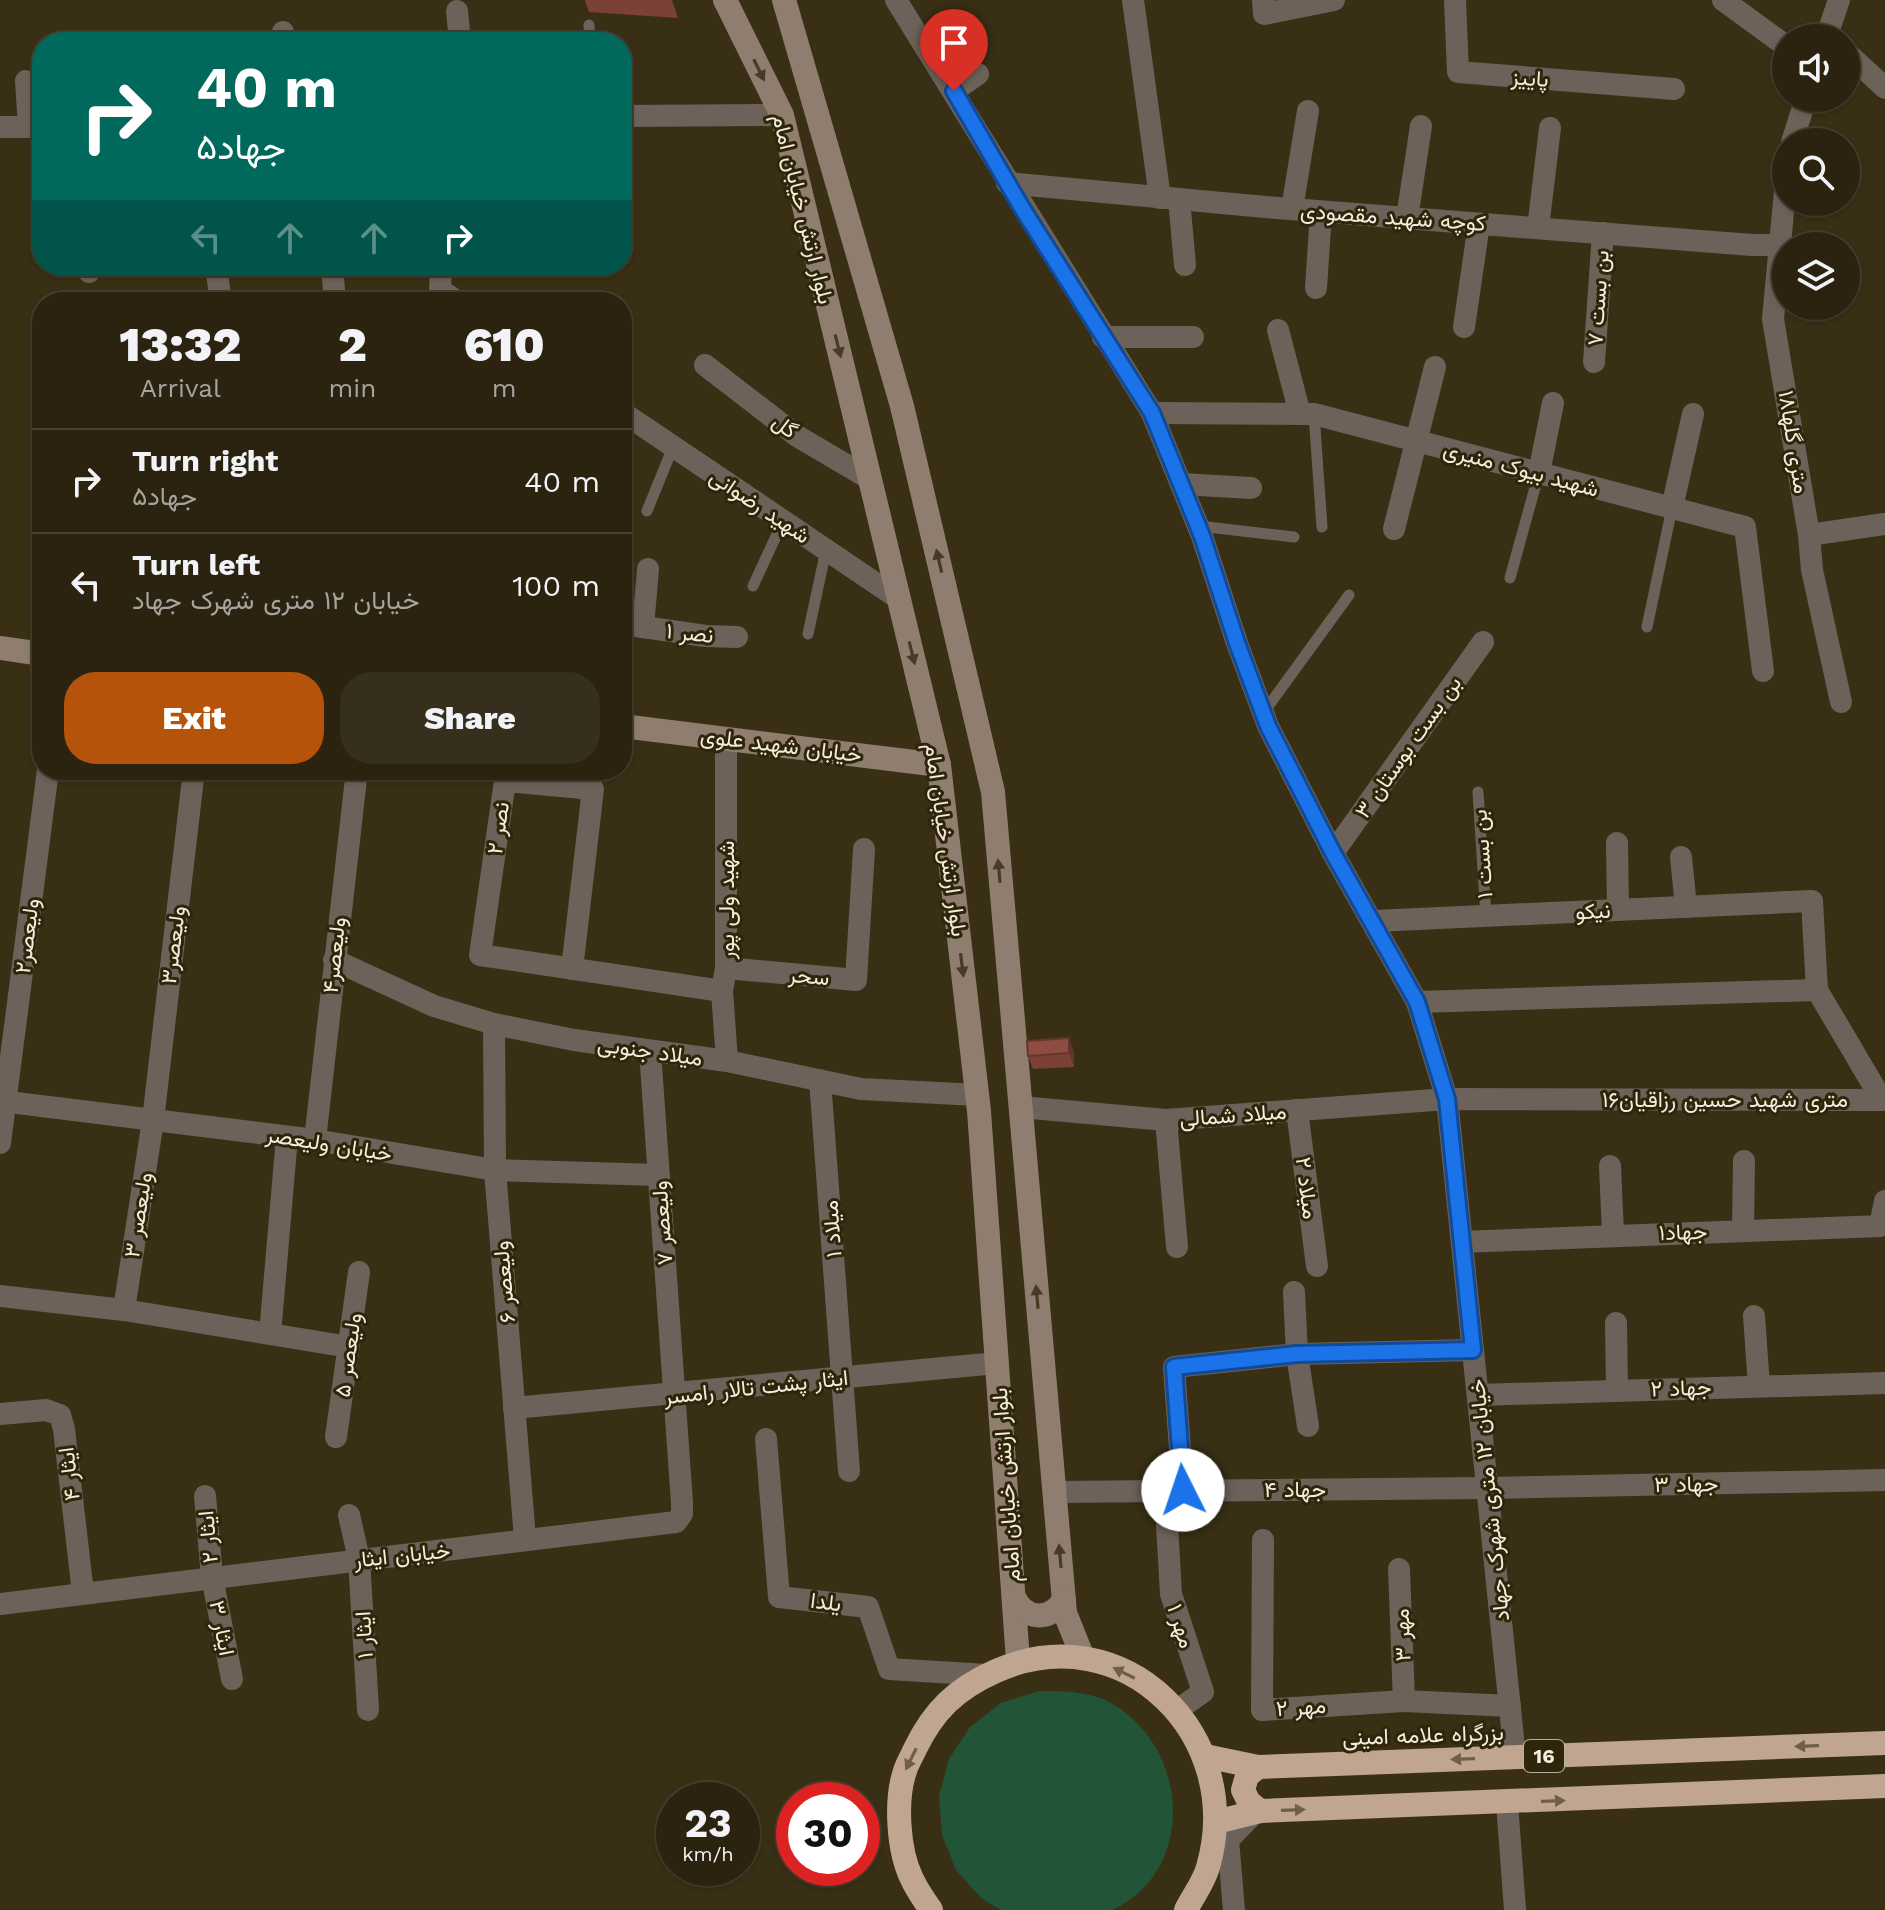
<!DOCTYPE html>
<html lang="en">
<head>
<meta charset="utf-8">
<style>
	:root { --surface:#2b2310; --page:#372f1e; --text:#f1f3f6; --muted:#a6a49f; --line:#474030; --accent:#b45309 }
	body { margin:0; font-family:"Work Sans",Vazirmatn,sans-serif; background:var(--page); color:var(--text); height:100vh; display:flex; flex-direction:column; font-size:30px; white-space:nowrap }
	* { box-sizing:border-box; margin:0 }
	p { font-size:26px; color:var(--muted) }
	.icon { flex:none; width:44px; height:44px; fill:none; stroke:currentColor; stroke-width:2; stroke-linecap:round; stroke-linejoin:round }
	.map { position:relative; flex:1; overflow:hidden }
	.panel { position:absolute; left:32px; top:292px; width:600px; height:488px; display:flex; flex-direction:column; background:var(--surface); border-radius:32px; box-shadow:0 2px 6px #0004,0 0 0 2px var(--line) }
	.panel>* { flex:none }
	.top-card { position:absolute; left:32px; top:32px; width:600px; height:244px; border-radius:32px; box-shadow:0 2px 6px #0004,0 0 0 2px var(--line); background:#00695c; color:#fff; overflow:hidden }
	.tools { position:absolute; left:1772px; top:24px; display:grid; gap:16px }
	.tools a { display:grid; place-items:center; width:88px; height:88px; border-radius:50%; background:var(--surface); box-shadow:0 2px 6px #0004,0 0 0 2px var(--line); font-size:40px }
	.speed { position:absolute; left:656px; top:1782px; display:flex; gap:16px; font-size:40px; font-weight:700; text-align:center }
	.speed>* { display:grid; place-content:center; width:104px; height:104px; border-radius:50%; background:var(--surface); box-shadow:0 2px 6px #0004,0 0 0 2px var(--line); line-height:1 }
	.speed small { font-size:20px; font-weight:400 }
	.speed .limit { border:12px solid #d22; background:#fff; color:#111 }
	.pin { position:absolute; display:grid; place-items:center; width:68px; height:68px; color:#fff; margin:-82px -34px; border-radius:50% 50% 50% 0; rotate:-45deg; box-shadow:0 0 8px #0007 }
	.pin .icon { rotate:45deg }
	.me { position:absolute; width:88px; margin:-44px; rotate:356deg; stroke-linejoin:round; filter:drop-shadow(0 0 6px #0008) }
	.turn { display:flex; align-items:center; gap:28px; height:168px; padding:0 32px; font-size:36px }
	.turn .icon { width:104px; height:104px; stroke-width:2.5 }
	.turn b { display:block; font-size:56px; line-height:68px }
	.lanes { display:flex; align-items:center; height:76px; padding:0 32px; background:#0003; justify-content:center; gap:40px; direction:ltr }
	.lanes .off { opacity:.35 }
	.eta { display:flex; justify-content:space-evenly; align-items:center; height:136px; text-align:center }
	.eta b { font-size:48px; font-weight:800; line-height:56px }
	.button { display:flex; gap:16px; margin-top:auto; padding:16px 32px }
	.button a { flex:1; height:92px; border-radius:32px; background:var(--accent); color:#fff; font-size:32px; font-weight:800; line-height:92px; text-align:center }
	.button a+a { background:var(--page); color:var(--text) }
	ul { padding:0; list-style:none }
	li { display:flex; align-items:center; gap:24px; height:104px; padding:0 32px; border-top:2px solid var(--line) }
	li div { flex:1 }
	li b { display:block; font-size:30px }
	li em { font-style:normal }
	.map>svg:first-child { display:block }
	.green { fill:#225437 }
	.lines { fill:none; stroke-linecap:round; stroke-linejoin:round }
	.lane { stroke:#6d6259; stroke-width:11 }
	.street { stroke:#6d6259; stroke-width:22 }
	.secondary { stroke:#8f7e70; stroke-width:24 }
	.highway { stroke:#c0a691; stroke-width:24 }
	.wall { fill:#7b4138 }
	.shaded-wall { fill:#64352e }
	.building { fill:#8f4c41; stroke:#64352e; stroke-width:2 }
	.oneway { fill:#473b24 }
	.oneway2 { fill:#705f47 }
	.route-casing { stroke:#114b97; stroke-width:20 }
	.route { stroke:#1a73e8; stroke-width:14 }
	.labels { text-anchor:middle; dominant-baseline:central; stroke-width:6; stroke-linejoin:round; paint-order:stroke }
	.shield { fill:#2f250a; stroke:#b8b19e; stroke-width:2 }
	.shield-label { font-size:20px; font-weight:bold; fill:#f3eddd }
	.street-label { font-size:22px; fill:#f3eddd; stroke:#2f250a }
</style>
</head>
<body>
<div class="map">
<svg width="1885" height="1910" viewBox="0 0 1885 1910">
	<rect width="100%" height="100%" fill="#392f15"/>
	<path class="green" d="M1039 1691C1065 1691 1093 1691 1116 1706 1189 1752 1196 1870 1113 1910H1001L982 1899 956 1870 942 1835 939 1796 949 1759 970 1727 1001 1703Z"/>
	<g class="lines">
		<g class="lane">
			<path d="M589 25 590 42"/>
			<path d="M1314 414 1322 527"/>
			<path d="M647 511 673 447"/>
			<path d="M1199 526 1294 537"/>
			<path d="M1510 578 1539 473"/>
			<path d="M753 586 783 521"/>
			<path d="M1647 627 1672 508"/>
			<path d="M808 634 826 550"/>
			<path d="M1264 712 1349 595"/>
			<path d="M1478 792 1486 916"/>
		</g>
		<g class="street">
			<path d="M896 0 1152 413 1202 536 1237 643 1268 726 1333 853 1417 1002 1447 1099 1515 1757"/>
			<path d="M1133 0 1160 198"/>
			<path d="M1263 0 1264 14 1334 0"/>
			<path d="M1455 0 1458 72 1674 89"/>
			<path d="M1723 0 1786 46"/>
			<path d="M457 11 460 42"/>
			<path d="M283 32V42"/>
			<path d="M1826 38 1839 0"/>
			<path d="M1846 52 1885 88"/>
			<path d="M26 81 29 127"/>
			<path d="M954 91 978 74"/>
			<path d="M622 116 782 115"/>
			<path d="M0 127H41"/>
			<path d="M1792 142 1806 98"/>
			<path d="M1786 180 1773 319 1809 535 1812 570 1841 702"/>
			<path d="M1007 183 1265 207 1752 245H1779"/>
			<path d="M1179 199 1185 265"/>
			<path d="M1292 209 1308 111"/>
			<path d="M1407 218 1421 126"/>
			<path d="M1538 228 1550 128"/>
			<path d="M89 266V272"/>
			<path d="M216 266 221 302"/>
			<path d="M332 266 335 302"/>
			<path d="M441 266 440 290 458 302"/>
			<path d="M1316 288 1321 212"/>
			<path d="M1464 327 1479 224"/>
			<path d="M1278 330 1300 414"/>
			<path d="M1103 337H1193"/>
			<path d="M1594 362 1603 233"/>
			<path d="M705 365 797 436 870 479"/>
			<path d="M622 412 899 599"/>
			<path d="M1152 413 1314 414 1745 527 1763 671"/>
			<path d="M1539 473 1553 403"/>
			<path d="M1181 484 1251 488"/>
			<path d="M1672 508 1693 414"/>
			<path d="M1394 529 1435 367"/>
			<path d="M1809 535 1885 524"/>
			<path d="M622 624 706 636 737 637"/>
			<path d="M643 627 648 569"/>
			<path d="M726 739V968L722 991 727 1061"/>
			<path d="M1617 843 1618 910"/>
			<path d="M1333 853 1483 642"/>
			<path d="M1681 857 1686 907"/>
			<path d="M334 960 434 1006 494 1024 574 1040 727 1061 861 1089 977 1095"/>
			<path d="M726 968 856 980 864 849"/>
			<path d="M572 969 593 789 505 781 480 955 722 991"/>
			<path d="M1417 1002 1817 990"/>
			<path d="M494 1024 495 1170 525 1539"/>
			<path d="M820 1080 849 1471"/>
			<path d="M0 1101 315 1140 495 1170 658 1175"/>
			<path d="M1020 1107 1166 1120 1447 1099 1882 1100 1817 990 1812 901 1374 921"/>
			<path d="M1297 1110 1317 1266"/>
			<path d="M1166 1120 1177 1247"/>
			<path d="M315 1140 357 770"/>
			<path d="M0 1143 48 770"/>
			<path d="M1610 1166 1613 1234"/>
			<path d="M1743 1230 1744 1161"/>
			<path d="M1462 1242 1880 1226 1885 1201"/>
			<path d="M1294 1292 1297 1354 1308 1426"/>
			<path d="M0 1296 124 1310 349 1347"/>
			<path d="M124 1310 153 1120 194 770"/>
			<path d="M1754 1316 1759 1386"/>
			<path d="M1616 1323 1617 1390"/>
			<path d="M270 1334 287 1137"/>
			<path d="M1478 1395 1885 1383"/>
			<path d="M514 1408 997 1363"/>
			<path d="M0 1414 46 1410 60 1415 64 1429 83 1593"/>
			<path d="M336 1437 359 1272"/>
			<path d="M766 1439 779 1597 868 1607 889 1669 987 1675"/>
			<path d="M1183 1490 1174 1367 1297 1354 1473 1350"/>
			<path d="M1054 1492 1487 1488 1885 1480"/>
			<path d="M205 1496 212 1577 232 1679"/>
			<path d="M349 1515 359 1559 368 1710"/>
			<path d="M1167 1525 1171 1594 1203 1692 1176 1711"/>
			<path d="M1263 1540 1262 1710 1404 1701 1510 1706"/>
			<path d="M1399 1569 1404 1701"/>
			<path d="M0 1604 676 1522 682 1514V1503L650 1051"/>
			<path d="M1507 1803 1515 1910"/>
			<path d="M1234 1910 1228 1840 1255 1812"/>
		</g>
		<g class="secondary">
			<path d="M725 0 782 115 939 765 979 1111 1018 1661"/>
			<path d="M784 0 902 406 993 792 1065 1613 1083 1658"/>
			<path d="M0 648 42 654"/>
			<path d="M622 726 939 765"/>
			<path d="M1014 1597C1024 1620 1050 1622 1064 1600"/>
		</g>
		<g class="highway">
			<path d="M1205 1756 1258 1767 1885 1743"/>
			<path d="M1258 1767 1247 1776 1243 1790 1249 1802 1260 1811"/>
			<path d="M1216 1822 1260 1811 1885 1786"/>
			<path d="M931 1910C924 1900 917 1890 912 1879 898 1851 895 1800 905 1771 907 1764 912 1756 915 1749 934 1710 956 1689 996 1671 1124 1614 1246 1736 1208 1867 1204 1882 1193 1896 1186 1910"/>
		</g>
	</g>
	<g class="wall">
		<path d="M585 0H672L678 18 589 12Z"/>
		<path d="M1074 1052V1067L1033 1069 1028 1056Z"/>
	</g>
	<path class="shaded-wall" d="M1069 1038 1074 1052V1067L1069 1053Z"/>
	<path class="building" d="M1069 1038V1053L1028 1056 1027 1041Z"/>
	<defs><path id="oneway-solid" d="M-6-.8H1V-3.2L6.5 0L1 3.2V.8H-6Z" transform="scale(2)"/></defs>
	<g class="oneway">
		<use href="#oneway-solid" transform="translate(759 70) rotate(64)"/>
		<use href="#oneway-solid" transform="translate(838 346) rotate(76)"/>
		<use href="#oneway-solid" transform="translate(939 561) rotate(-103)"/>
		<use href="#oneway-solid" transform="translate(912 653) rotate(76)"/>
		<use href="#oneway-solid" transform="translate(999 871) rotate(-95)"/>
		<use href="#oneway-solid" transform="translate(962 965) rotate(83)"/>
		<use href="#oneway-solid" transform="translate(1037 1297) rotate(-95)"/>
		<use href="#oneway-solid" transform="translate(1060 1556) rotate(-95)"/>
	</g>
	<g class="oneway2">
		<use href="#oneway-solid" transform="translate(1124 1673) rotate(-154)"/>
		<use href="#oneway-solid" transform="translate(1807 1746) rotate(178)"/>
		<use href="#oneway-solid" transform="translate(911 1759) rotate(116)"/>
		<use href="#oneway-solid" transform="translate(1463 1759) rotate(178)"/>
		<use href="#oneway-solid" transform="translate(1553 1801) rotate(-2)"/>
		<use href="#oneway-solid" transform="translate(1293 1810) rotate(-2)"/>
	</g>
	<g class="lines">
		<defs>
			<path id="route" d="M954 91 1022 208 1152 413 1202 536 1237 643 1268 726 1333 853 1417 1002 1447 1099 1473 1350 1297 1354 1174 1367 1183 1490"/>
		</defs>
		<use href="#route" class="route-casing"/>
		<use href="#route" class="route"/>
	</g>
	<g class="labels">
		<rect class="shield" x="1524" y="1740" width="40" height="32" rx="6"/>
		<g class="shield-label">
			<text x="1544" y="1756">16</text>
		</g>
		<g class="street-label">
			<text transform="translate(1530 78) rotate(4)">پاییز</text>
			<text transform="translate(803 209) rotate(76)">بلوار ارتش خیابان امام</text>
			<text transform="translate(1393 217) rotate(4)">کوچه شهید مقصودی</text>
			<text transform="translate(1598 298) rotate(-86)">بن بست ۷</text>
			<text transform="translate(785 426) rotate(37)">گل</text>
			<text transform="translate(1794 442) rotate(81)">۱۸متری گلها</text>
			<text transform="translate(1521 469) rotate(15)">شهید بیوک منیری</text>
			<text transform="translate(760 506) rotate(34)">شهید رضوانی</text>
			<text transform="translate(690 633) rotate(6)">نصر ۱</text>
			<text transform="translate(781 745) rotate(7)">خیابان شهید علوی</text>
			<text transform="translate(1408 747) rotate(-55)">بن بست بوستان ۳</text>
			<text transform="translate(498 828) rotate(-82)">نصر ۲</text>
			<text transform="translate(946 840) rotate(82)">بلوار ارتش خیابان امام</text>
			<text transform="translate(1482 854) rotate(-94)">بن بست ۱</text>
			<text transform="translate(726 900) rotate(-90)">شهید ولی پور</text>
			<text transform="translate(1593 911) rotate(-3)">نیکو</text>
			<text transform="translate(27 936) rotate(-83)">ولیعصر۲</text>
			<text transform="translate(173 945) rotate(-83)">ولیعصر۳</text>
			<text transform="translate(334 955) rotate(-84)">ولیعصر۴</text>
			<text transform="translate(809 976) rotate(5)">سحر</text>
			<text transform="translate(650 1051) rotate(8)">میلاد جنوبی</text>
			<text x="1725" y="1099">۱۶متری شهید حسین رزاقیان</text>
			<text transform="translate(1233 1115) rotate(-4)">میلاد شمالی</text>
			<text transform="translate(329 1144) rotate(9)">خیابان ولیعصر</text>
			<text transform="translate(1307 1188) rotate(83)">میلاد ۲</text>
			<text transform="translate(138 1215) rotate(-81)">ولیعصر ۳</text>
			<text transform="translate(662 1223) rotate(-94)">ولیعصر ۷</text>
			<text transform="translate(832 1229) rotate(-94)">میلاد ۱</text>
			<text transform="translate(1683 1232) rotate(-2)">جهاد۱</text>
			<text transform="translate(504 1282) rotate(-95)">ولیعصر ۶</text>
			<text transform="translate(348 1355) rotate(-82)">ولیعصر ۵</text>
			<text transform="translate(756 1387) rotate(-6)">ایثار پشت تالار رامسر</text>
			<text transform="translate(1681 1388) rotate(-2)">جهاد ۲</text>
			<text transform="translate(69 1474) rotate(-97)">ایثار ۴</text>
			<text transform="translate(1686 1484) rotate(-1)">جهاد ۳</text>
			<text transform="translate(1006 1485) rotate(-94)">بلوار ارتش خیابان امام</text>
			<text x="1295" y="1489">جهاد ۴</text>
			<text transform="translate(1489 1500) rotate(-96)">خیابان ۱۲ متری شهرک جهاد</text>
			<text transform="translate(208 1537) rotate(-95)">ایثار ۲</text>
			<text transform="translate(402 1555) rotate(-6)">خیابان ایثار</text>
			<text transform="translate(826 1602) rotate(7)">یلدا</text>
			<text transform="translate(1181 1626) rotate(72)">مهر ۱</text>
			<text transform="translate(222 1628) rotate(79)">ایثار ۳</text>
			<text transform="translate(364 1635) rotate(-93)">ایثار ۱</text>
			<text transform="translate(1402 1635) rotate(-92)">مهر ۳</text>
			<text transform="translate(1301 1707) rotate(-4)">مهر ۲</text>
			<text transform="translate(1423 1735) rotate(-2)">بزرگراه علامه امینی</text>
		</g>
	</g>
</svg>
<div class="tools">
<a><svg class="icon" aria-label="sound" viewBox="0 0 24 24"><path d="M4 9h4l5-4v14l-5-4H4zM17 9q2 3 0 6"/></svg></a>
<a><svg class="icon" aria-label="search" viewBox="0 0 24 24"><circle cx="10" cy="10" r="6"/><path d="M15 15l6 6"/></svg></a>
<a><svg class="icon" aria-label="layers" viewBox="0 0 24 24"><path d="M12 4l9 5-9 5-9-5zM3 14l9 5 9-5"/></svg></a>
</div>
<div class="speed"><div>23<small>km/h</small></div><div class="limit">30</div></div>
<div class="pin" style="left:954px;top:91px;background:#d93025"><svg class="icon" aria-label="arrive" viewBox="0 0 24 24"><path d="M6 21V4h12l-3 4 3 4H6"/></svg></div>
<svg class="me" style="left:1183px;top:1490px" viewBox="-20 -20 40 40"><circle r="19" fill="#fff"/><path d="M0-13L10 11 0 6-10 11z" fill="#1a73e8"/></svg>
<div class="top-card">
<div class="turn"><svg class="icon" aria-label="right" viewBox="0 0 24 24"><path d="M7 20v-9h11M14 6l5 5-5 5"/></svg><div><b>40 m</b>جهاد۵</div></div>
<div class="lanes"><svg class="icon off" aria-label="left" viewBox="0 0 24 24"><path d="M17 20v-9H6M10 6l-5 5 5 5"/></svg><svg class="icon off" aria-label="ahead" viewBox="0 0 24 24"><path d="M12 20V5M6 11l6-6 6 6"/></svg><svg class="icon off" aria-label="ahead" viewBox="0 0 24 24"><path d="M12 20V5M6 11l6-6 6 6"/></svg><svg class="icon" aria-label="right" viewBox="0 0 24 24"><path d="M7 20v-9h11M14 6l5 5-5 5"/></svg></div>
</div>
<section class="panel">
<div class="eta">
<div><b>13:32</b><p>Arrival</p></div>
<div><b>2</b><p>min</p></div>
<div><b>610</b><p>m</p></div>
</div>
<ul>
<li><svg class="icon" aria-label="right" viewBox="0 0 24 24"><path d="M7 20v-9h11M14 6l5 5-5 5"/></svg><div><b>Turn right</b><p>جهاد۵</p></div><em>40 m</em></li>
<li><svg class="icon" aria-label="left" viewBox="0 0 24 24"><path d="M17 20v-9H6M10 6l-5 5 5 5"/></svg><div><b>Turn left</b><p>خیابان ۱۲ متری شهرک جهاد</p></div><em>100 m</em></li>
</ul>
<div class="button"><a>Exit</a><a>Share</a></div>
</section>
</div>
</body>
</html>
